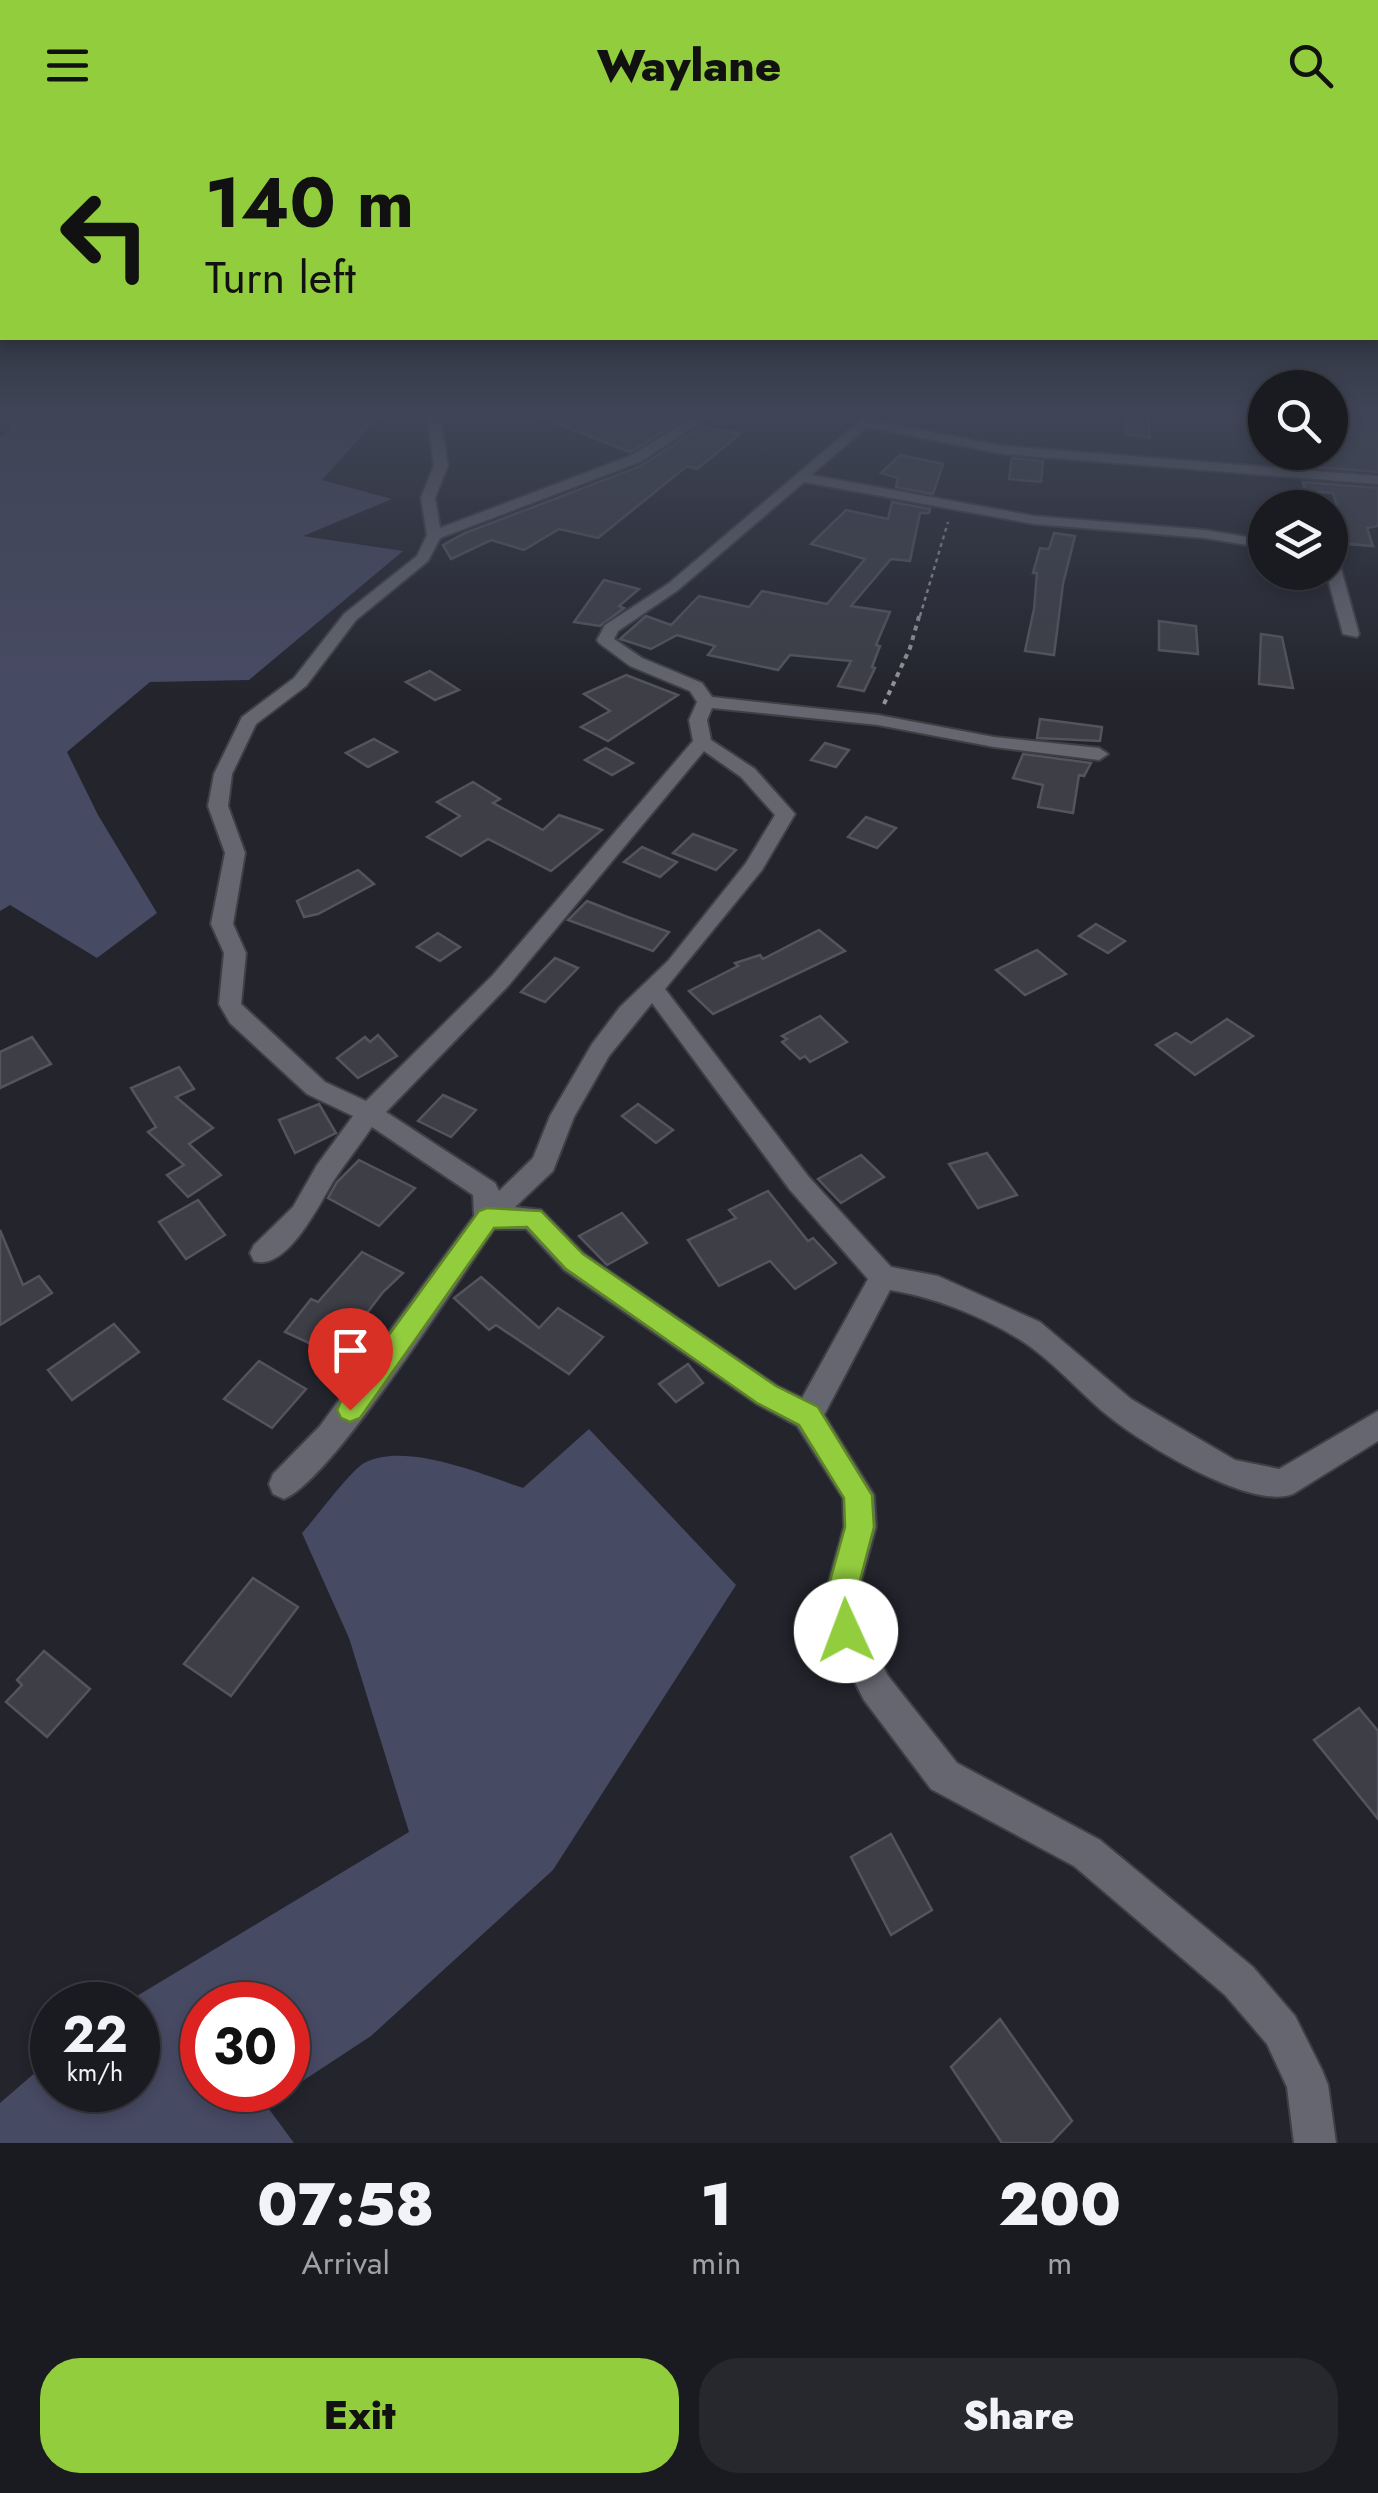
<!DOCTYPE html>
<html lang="en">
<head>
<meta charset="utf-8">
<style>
	:root { --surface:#1a1b21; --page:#27282e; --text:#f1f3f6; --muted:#9fa1a5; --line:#38393f; --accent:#92cd3e }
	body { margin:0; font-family:Jost,sans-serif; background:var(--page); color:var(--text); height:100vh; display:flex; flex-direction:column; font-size:38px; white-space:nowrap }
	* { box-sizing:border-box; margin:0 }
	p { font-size:32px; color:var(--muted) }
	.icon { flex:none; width:55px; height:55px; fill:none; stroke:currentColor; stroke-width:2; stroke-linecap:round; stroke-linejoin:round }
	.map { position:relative; height:2013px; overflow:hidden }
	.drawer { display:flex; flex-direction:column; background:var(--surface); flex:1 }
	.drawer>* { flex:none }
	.top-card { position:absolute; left:0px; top:0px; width:1380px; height:210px; box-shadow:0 5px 15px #0003,0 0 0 2px var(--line); background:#92cd3e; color:#111; overflow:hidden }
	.buttons { position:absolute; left:1248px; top:240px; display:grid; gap:20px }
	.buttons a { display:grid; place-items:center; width:100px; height:100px; border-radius:50%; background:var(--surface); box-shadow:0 5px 15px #0003,0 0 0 2px var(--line); font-size:50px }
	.speed { position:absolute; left:30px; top:1852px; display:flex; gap:20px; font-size:50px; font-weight:700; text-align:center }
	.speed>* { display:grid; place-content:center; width:130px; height:130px; border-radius:50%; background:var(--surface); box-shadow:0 5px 15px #0003,0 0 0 2px var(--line); line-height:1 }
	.speed small { font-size:25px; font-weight:400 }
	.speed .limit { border:15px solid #d22; background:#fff; color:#111 }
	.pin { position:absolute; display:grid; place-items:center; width:85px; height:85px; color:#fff; margin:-102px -42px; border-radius:50% 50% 50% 0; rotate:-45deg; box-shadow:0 0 10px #0007 }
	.pin .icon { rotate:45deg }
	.me { position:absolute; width:110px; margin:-55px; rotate:358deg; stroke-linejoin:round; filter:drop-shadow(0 0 8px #0008) }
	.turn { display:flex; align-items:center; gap:35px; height:210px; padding:0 40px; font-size:45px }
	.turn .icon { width:130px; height:130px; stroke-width:2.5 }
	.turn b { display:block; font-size:70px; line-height:85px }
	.eta { display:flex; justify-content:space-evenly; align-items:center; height:170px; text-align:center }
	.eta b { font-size:60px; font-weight:800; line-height:70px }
	.cta { display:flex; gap:20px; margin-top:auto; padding:20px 40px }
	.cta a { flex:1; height:115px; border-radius:40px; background:var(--accent); color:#111; font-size:40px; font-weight:800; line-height:115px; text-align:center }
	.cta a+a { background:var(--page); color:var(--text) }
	header { display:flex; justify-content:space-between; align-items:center; height:130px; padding:0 40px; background:var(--accent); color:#111; font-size:45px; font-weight:800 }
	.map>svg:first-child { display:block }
	.green { fill:#474a63; fill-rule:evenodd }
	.building { fill:#3d3e46; stroke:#53545d; stroke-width:2.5 }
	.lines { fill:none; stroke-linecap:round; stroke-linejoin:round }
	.minor-casing { stroke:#3f4046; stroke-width:4 }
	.path-far1 { stroke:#93949b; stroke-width:2.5; stroke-dasharray:4 4; stroke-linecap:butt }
	.path { stroke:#93949b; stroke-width:4; stroke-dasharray:5 5; stroke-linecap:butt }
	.minor { fill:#65666f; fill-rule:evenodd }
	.route { fill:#92cd3e; stroke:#5f8528; stroke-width:2.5 }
</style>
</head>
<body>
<header><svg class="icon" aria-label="menu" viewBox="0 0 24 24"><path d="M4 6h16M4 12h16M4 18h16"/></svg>Waylane<svg class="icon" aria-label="search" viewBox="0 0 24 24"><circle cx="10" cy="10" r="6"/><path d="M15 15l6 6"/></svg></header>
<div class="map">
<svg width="1378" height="2013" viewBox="0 0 1378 2013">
	<rect width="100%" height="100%" fill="#23242c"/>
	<g class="green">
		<path d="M0 284H381L322 350 392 369 303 406 403 421 249 550 150 552 67 622 98 685 157 783 97 828 10 775 0 781V307L12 299 0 289Z"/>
		<path d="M589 1299 736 1455 553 1740 371 1906 266 1975 294 2013H0V1973L52 1928V1960H138V1875H122L409 1702 349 1508 302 1403C315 1389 350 1341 364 1333 405 1311 482 1344 523 1358ZM202 1875H288V1960H202Z"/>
	</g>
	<g class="building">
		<path d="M532 284H692L630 322Z"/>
		<path d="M1125 284H1148L1150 308 1126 304Z"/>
		<path d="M1330 284 1378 289V342L1299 336 1295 323 1330 328Z"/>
		<path d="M702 296 740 304 697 339 687 336 598 408 559 399 524 420 491 410 451 429 443 415 465 403 641 336Z"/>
		<path d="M900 325 943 334 933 364 896 357 898 348 881 343Z"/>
		<path d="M1012 328 1043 331 1041 352 1009 349Z"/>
		<path d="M1303 352 1378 358V396L1367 398 1373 416 1349 414 1333 363 1305 361Z"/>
		<path d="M892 372 930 379 929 383H920L910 431 891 429 851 476 890 482 876 515 880 516 872 537 875 538 864 561 838 556 851 531 790 525 778 540 708 525 715 516 677 505 651 519 620 509 646 486 671 495 699 466 749 477 762 461 827 474 865 429 811 414 846 380 888 389Z"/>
		<path d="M1054 403 1075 406 1063 454 1054 525 1025 521 1034 479 1037 443H1033L1040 418 1049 419Z"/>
		<path d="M604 450 639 459 619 476 624 478 600 496 574 492Z"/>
		<path d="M1159 491 1196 496 1198 524 1159 520Z"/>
		<path d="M1261 504 1282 507 1293 558 1259 554Z"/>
		<path d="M430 541 459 560 435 570 406 552Z"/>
		<path d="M626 545 678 565 608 611 581 597 610 581 584 564Z"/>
		<path d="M1040 589 1102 597 1100 611 1037 608Z"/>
		<path d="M374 609 397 622 368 637 346 623Z"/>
		<path d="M825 613 849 620 836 637 811 630Z"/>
		<path d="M606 618 633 633 612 645 585 630Z"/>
		<path d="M1023 624 1091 633 1084 646 1079 645 1073 683 1038 677 1043 655 1013 648Z"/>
		<path d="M473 652 500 669 493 673 543 700 559 685 602 700 551 741 488 709 461 726 427 707 460 686 437 672Z"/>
		<path d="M866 687 896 698 877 718 848 707Z"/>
		<path d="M693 704 736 720 716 740 673 723Z"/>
		<path d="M642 717 677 732 660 747 624 732Z"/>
		<path d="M358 740 374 754 318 784 304 787 297 771Z"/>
		<path d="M587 771 625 786 669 802 653 821 568 790Z"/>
		<path d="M1096 794 1125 811 1108 823 1079 806Z"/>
		<path d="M819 800 845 821 713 884 689 861 738 836 735 833 760 825 763 829Z"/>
		<path d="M438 803 460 817 440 831 417 817Z"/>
		<path d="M1037 820 1066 844 1025 865 996 840Z"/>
		<path d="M555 828 578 838 545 872 521 862Z"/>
		<path d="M820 886 847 912 810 932 805 926 800 929 782 912 787 909 782 906Z"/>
		<path d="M1227 889 1253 906 1195 945 1156 915 1176 903 1191 913Z"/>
		<path d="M378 905 397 926 358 948 337 928 365 907 370 912Z"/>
		<path d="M32 907 51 934 0 958V922Z"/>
		<path d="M179 937 194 959 176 967 213 998 189 1014 221 1045 188 1067 167 1045 184 1035 148 1002 156 997 131 958Z"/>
		<path d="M443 965 476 980 451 1007 418 991Z"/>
		<path d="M319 974 336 1003 295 1023 279 990Z"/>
		<path d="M638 974 673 1000 656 1013 622 986Z"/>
		<path d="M987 1023 1017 1065 978 1078 949 1034Z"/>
		<path d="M861 1025 884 1047 841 1073 818 1049Z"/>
		<path d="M359 1030 415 1058 379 1096 328 1068 337 1052Z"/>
		<path d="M768 1061 808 1111 813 1108 836 1133 795 1159 770 1131 719 1156 688 1110 736 1088 729 1080Z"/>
		<path d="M198 1070 225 1105 186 1129 159 1092Z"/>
		<path d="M622 1083 647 1113 607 1135 579 1106Z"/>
		<path d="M0 1100 23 1155 39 1146 52 1163 0 1195Z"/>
		<path d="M362 1122 403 1143 383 1162 335 1225 285 1202 311 1169 318 1172Z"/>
		<path d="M481 1147 539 1198 558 1178 603 1207 569 1244 496 1195 489 1200 454 1168Z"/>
		<path d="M114 1194 139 1222 72 1270 48 1240Z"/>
		<path d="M259 1231 306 1259 272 1298 224 1269Z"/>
		<path d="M688 1234 703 1253 676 1272 659 1254Z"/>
		<path d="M253 1448 298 1477 231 1566 184 1534Z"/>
		<path d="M44 1521 90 1559 47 1607 6 1572 22 1555 17 1550Z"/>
		<path d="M1359 1578 1378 1601V1689L1314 1610Z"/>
		<path d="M891 1704 932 1780 891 1805 851 1727Z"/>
		<path d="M1000 1889 1072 1991 1051 2013H1002L951 1937Z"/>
	</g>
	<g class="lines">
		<defs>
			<g id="minor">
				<path d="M427 284H439L448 335 435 368 440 398 630 326 699 284H713L640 332 440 408 428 431 356 490 306 556 256 594 232 644 228 676 245 723 233 794 246 823 241 874 325 952 366 971 492 846 693 611 689 590 697 572 690 561 630 536 599 513 597 510 605 495 668 454 868 284H882L874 291 1004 316 1378 346V354L1004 324 867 297 811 345 1034 386 1205 400 1265 410V418L1205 408 1034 394 804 352 678 460 618 501 614 509 642 528 702 553 712 567 878 585 994 607 1099 618 1108 624 1099 630 994 617 878 595 712 578 707 590 711 610 755 639 795 684 762 740 665 859 808 1046 891 1137 938 1146 1040 1192 1131 1269 1235 1330 1279 1339 1378 1281V1311L1293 1364C1251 1381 1141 1313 1107 1285 1078 1261 1051 1229 1019 1209 981 1186 934 1167 890 1160L824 1285 874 1365 876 1397 858 1462 862 1498 888 1546 957 1633 1100 1710 1253 1837 1295 1886 1322 1940 1328 1955 1336 2013H1294L1287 1957 1267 1914 1225 1865 1074 1736 931 1659 864 1570 829 1501 826 1462 844 1397 843 1368 797 1296 757 1274 564 1140 526 1099H494C457 1152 333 1349 284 1369L273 1364 269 1354 273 1344 320 1296 474 1086 473 1065 372 997C360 1015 346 1032 334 1050 320 1073 287 1142 254 1131L250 1123 254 1115 293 1077 317 1035 353 986 307 964 230 893 219 874 224 823 211 794 225 723 208 676 214 644 242 587 294 548 344 484 417 426 427 405 421 368 434 335ZM704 621 741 647 775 685 746 733 668 831 620 877 592 914 550 986 533 1028 499 1061 495 1053 386 982 508 856ZM652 873 790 1060 868 1149 802 1268 777 1256 584 1124 541 1080 515 1077 553 1041 574 987 609 926Z"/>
				<path d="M1330 423 1338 428 1359 504 1357 507 1343 504 1326 442H1330Z"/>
			</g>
		</defs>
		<use href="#minor" class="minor-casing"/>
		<path class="path-far1" d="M920 486 948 392"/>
		<path class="path" d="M884 574 910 518 920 483"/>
		<use href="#minor" class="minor"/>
	</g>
	<linearGradient id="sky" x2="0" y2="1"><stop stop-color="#131418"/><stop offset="0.5" stop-color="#3f4556"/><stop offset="1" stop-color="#3f4556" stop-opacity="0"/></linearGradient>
	<rect width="1378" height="566" fill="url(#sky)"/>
	<path class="route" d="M487 1078 541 1081 583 1124 776 1256 818 1277 872 1365 874 1397 857 1462 862 1501 857 1512 846 1516 836 1512 827 1462 845 1397 844 1368 799 1295 757 1273 566 1139 527 1097 494 1098 360 1288 350 1292 341 1288 337 1280 341 1271 479 1081Z"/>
</svg>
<div class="buttons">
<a><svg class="icon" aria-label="search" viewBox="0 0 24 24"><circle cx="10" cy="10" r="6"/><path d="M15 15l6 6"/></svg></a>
<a><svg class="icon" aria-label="layers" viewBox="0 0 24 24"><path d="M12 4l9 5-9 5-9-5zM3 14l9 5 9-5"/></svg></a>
</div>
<div class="speed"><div>22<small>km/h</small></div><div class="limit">30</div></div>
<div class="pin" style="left:350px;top:1280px;background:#d93025"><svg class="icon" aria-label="arrive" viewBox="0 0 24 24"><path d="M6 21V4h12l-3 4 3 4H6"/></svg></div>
<svg class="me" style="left:846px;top:1501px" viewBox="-20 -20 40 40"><circle r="19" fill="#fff"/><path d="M0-13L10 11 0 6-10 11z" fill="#92cd3e"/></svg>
<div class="top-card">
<div class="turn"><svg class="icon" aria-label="left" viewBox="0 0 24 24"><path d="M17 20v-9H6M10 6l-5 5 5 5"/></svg><div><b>140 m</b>Turn left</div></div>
</div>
</div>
<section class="drawer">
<div class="eta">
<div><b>07:58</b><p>Arrival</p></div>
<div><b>1</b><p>min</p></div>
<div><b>200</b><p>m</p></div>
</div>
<div class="cta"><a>Exit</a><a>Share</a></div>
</section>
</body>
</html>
